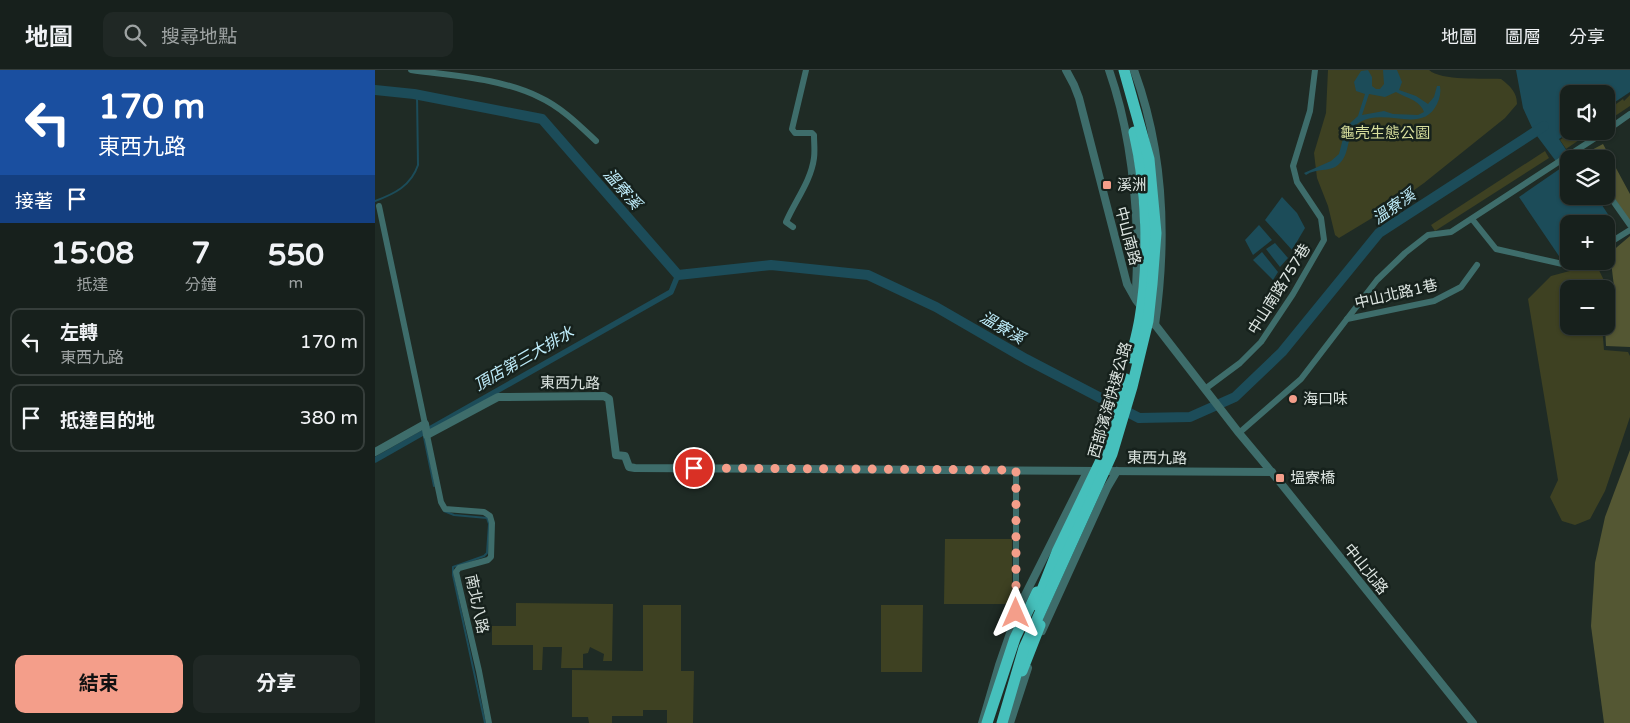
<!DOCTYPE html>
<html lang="zh-TW">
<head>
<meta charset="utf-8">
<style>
	:root { --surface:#17201c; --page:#202825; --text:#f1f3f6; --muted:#9ea3a3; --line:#363e3b; --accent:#f49e8a }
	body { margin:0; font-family:"Varela Round","Noto Sans TC",sans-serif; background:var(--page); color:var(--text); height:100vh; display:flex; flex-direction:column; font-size:19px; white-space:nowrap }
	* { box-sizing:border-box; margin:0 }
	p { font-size:16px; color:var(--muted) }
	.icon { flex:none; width:28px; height:28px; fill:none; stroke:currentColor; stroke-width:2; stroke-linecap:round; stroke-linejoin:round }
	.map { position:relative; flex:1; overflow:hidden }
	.side { display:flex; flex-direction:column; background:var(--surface); width:375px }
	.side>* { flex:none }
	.hud { background:#1a4fa0; color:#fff; overflow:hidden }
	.fabs { position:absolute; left:1185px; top:15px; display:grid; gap:10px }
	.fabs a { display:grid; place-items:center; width:55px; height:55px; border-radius:10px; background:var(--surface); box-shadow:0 1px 4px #0004,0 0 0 1px var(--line); font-size:25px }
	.pin { position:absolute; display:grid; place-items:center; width:42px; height:42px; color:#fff; margin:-21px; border:2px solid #fff; border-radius:50%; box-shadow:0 1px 5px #0007 }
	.me { position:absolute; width:55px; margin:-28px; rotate:0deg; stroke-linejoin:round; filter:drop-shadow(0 0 4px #0008) }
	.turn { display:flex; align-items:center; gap:18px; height:105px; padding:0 15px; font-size:22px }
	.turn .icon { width:65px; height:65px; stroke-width:2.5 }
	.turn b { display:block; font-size:35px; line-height:42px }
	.then { display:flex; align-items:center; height:48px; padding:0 15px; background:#0003; gap:10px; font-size:19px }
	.eta { display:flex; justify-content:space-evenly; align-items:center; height:85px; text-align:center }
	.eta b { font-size:30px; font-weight:700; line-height:35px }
	.cta { display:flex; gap:10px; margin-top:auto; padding:10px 15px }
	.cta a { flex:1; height:58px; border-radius:10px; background:var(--accent); color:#111; font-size:20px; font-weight:700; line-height:58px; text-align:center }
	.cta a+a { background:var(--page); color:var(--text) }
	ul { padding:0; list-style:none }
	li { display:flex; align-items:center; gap:15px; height:68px; margin:0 10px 8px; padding:0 5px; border:2px solid var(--line); border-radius:10px }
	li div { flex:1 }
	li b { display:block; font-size:19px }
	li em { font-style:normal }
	header { display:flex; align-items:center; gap:30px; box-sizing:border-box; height:70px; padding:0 25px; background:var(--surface); border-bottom:1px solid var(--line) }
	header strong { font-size:24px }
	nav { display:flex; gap:28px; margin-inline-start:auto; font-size:18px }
	.search { width:350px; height:45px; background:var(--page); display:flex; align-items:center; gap:12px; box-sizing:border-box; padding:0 18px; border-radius:10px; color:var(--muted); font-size:19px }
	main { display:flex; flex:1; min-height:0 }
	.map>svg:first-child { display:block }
	.green { fill:#3e4122 }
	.forest { fill:#545733 }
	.water { fill:#1c4c59; fill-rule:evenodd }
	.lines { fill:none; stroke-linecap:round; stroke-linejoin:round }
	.stream { stroke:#1c4c59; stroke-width:2 }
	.canal { stroke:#1c4c59; stroke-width:5.5 }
	.river { stroke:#1c4c59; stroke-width:10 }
	.minor { stroke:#3e6d6b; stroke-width:6 }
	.tertiary { stroke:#3e6d6b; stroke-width:8 }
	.trunk { stroke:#46c0bc; stroke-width:11 }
	.trunk-bridge { stroke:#46c0bc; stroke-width:11 }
	.route { stroke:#f49e8a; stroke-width:9; stroke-dasharray:0 16.2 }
	.poi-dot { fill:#f49e8a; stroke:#16211c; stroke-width:2 }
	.labels { text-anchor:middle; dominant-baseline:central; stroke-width:5; stroke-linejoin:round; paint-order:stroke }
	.park-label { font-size:15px; fill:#d8df9d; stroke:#16211c }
	.poi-label { font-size:15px; fill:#dde5e1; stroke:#16211c; text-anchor:start }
	.street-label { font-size:15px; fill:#dde5e1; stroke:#16211c }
	.water-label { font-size:16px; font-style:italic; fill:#beecfa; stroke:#16211c }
</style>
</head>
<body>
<header>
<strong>地圖</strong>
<div class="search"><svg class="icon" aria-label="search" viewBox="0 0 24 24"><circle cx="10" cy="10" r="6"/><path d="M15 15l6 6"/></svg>搜尋地點</div>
<nav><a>地圖</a><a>圖層</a><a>分享</a></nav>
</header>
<main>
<section class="side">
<div class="hud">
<div class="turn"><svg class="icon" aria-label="left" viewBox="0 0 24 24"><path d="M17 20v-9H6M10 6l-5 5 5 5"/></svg><div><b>170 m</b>東西九路</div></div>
<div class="then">接著<svg class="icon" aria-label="arrive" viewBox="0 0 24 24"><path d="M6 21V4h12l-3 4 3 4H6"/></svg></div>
</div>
<div class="eta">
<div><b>15:08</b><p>抵達</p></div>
<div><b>7</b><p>分鐘</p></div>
<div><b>550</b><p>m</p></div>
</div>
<ul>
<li><svg class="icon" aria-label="left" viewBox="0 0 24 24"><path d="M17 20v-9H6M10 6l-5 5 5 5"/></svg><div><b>左轉</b><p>東西九路</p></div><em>170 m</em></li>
<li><svg class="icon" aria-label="arrive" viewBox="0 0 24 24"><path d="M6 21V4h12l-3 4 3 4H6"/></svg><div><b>抵達目的地</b></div><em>380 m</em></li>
</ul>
<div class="cta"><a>結束</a><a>分享</a></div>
</section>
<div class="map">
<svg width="1255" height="653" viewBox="0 0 1255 653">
	<rect width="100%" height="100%" fill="#1f2b25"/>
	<g class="green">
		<path d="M953 0H1054C1066 11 1109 8 1126 9 1135 16 1142 22 1142 34L1130 48 1049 113 1017 136 964 168 960 165 953 136 942 108 939 83 951 43Z"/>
		<path d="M1255 25V36L1231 52V40L1234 38 1235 40 1237 38V37L1248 29 1249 31Z"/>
		<path d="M1198 61H1217L1191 79 1185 70Z"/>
		<path d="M1170 81 1174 88 1060 161 1056 155Z"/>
		<path d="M1221 194 1237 227 1231 238V219H1194V256H1227L1229 280 1253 282 1255 286V347L1230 421 1215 449 1200 455 1187 451 1175 427 1183 410 1153 229 1176 206Z"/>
		<path d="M570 469H637V534H569Z"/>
		<path d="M141 533 238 534 237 591H228L229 584 215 577 213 583 208 584V598H186L187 577H168L167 600H158V575H117V556H141Z"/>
		<path d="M268 535H306V601H319L318 653H292V640H268V646H237V653H214L213 647H197V600L268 601Z"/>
		<path d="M506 535H548L547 602H506Z"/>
	</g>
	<g class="forest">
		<path d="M1228 74 1255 124V152L1231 115V89H1215L1211 83Z"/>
		<path d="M1255 166V277L1231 276 1230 256H1231V246L1240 225 1235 183Z"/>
		<path d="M1255 380V653H1229L1216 556 1220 493 1230 447Z"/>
	</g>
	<g class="water">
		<path d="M993 0 997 7V16L1001 19H1005L1009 14 1008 0H1022L1027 12 1024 20 1041 26 1053 34 1059 27 1062 16H1065C1066 22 1065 28 1062 34 1047 65 1011 37 985 52 970 61 977 84 963 95 955 102 941 98 931 105L929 103 956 91 964 84 970 61 973 55 983 46 990 24 981 21 979 12 986 1ZM1021 22C1031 28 1045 30 1049 42L1043 45 1018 44 1009 41 987 45 994 24 1010 27Z"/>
		<path d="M1141 0H1255V22L1231 38V24H1194V61H1196L1184 69 1197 89H1194V126H1221L1240 155 1231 160V154H1194V185L1186 189 1144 127 1186 98 1159 62 1148 38Z"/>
		<path d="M907 127 922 143 930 158 917 180 890 150Z"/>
		<path d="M884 155 897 170 878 185 870 170Z"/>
		<path d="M900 173 913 188 905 197 891 179Z"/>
		<path d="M887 182 903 202 898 210 878 190Z"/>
	</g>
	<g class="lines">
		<g class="stream">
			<path d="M0 131C19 124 36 116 43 95L42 25"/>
			<path d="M49 367 59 416"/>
			<path d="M69 441 79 445 112 448 114 454 112 483 109 486 78 497V505L110 653"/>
		</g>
		<path class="canal" d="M0 390 296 222 303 205"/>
		<path class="river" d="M0 20 39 24 167 49 303 205 396 195 493 205 561 237 651 289 764 348 815 347 860 327 907 282 1004 163 1169 56"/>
		<g class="minor">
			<path d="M36 0C79 6 125 8 164 27 186 37 204 55 221 71"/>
			<path d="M1231 61 1255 44"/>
			<path d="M1204 81 1209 89"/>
			<path d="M1231 121 1255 155"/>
			<path d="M4 136 50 354"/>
			<path d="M1097 149 1121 179 1192 195 1205 191"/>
			<path d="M418 157 411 152C420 131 436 111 439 88 440 81 439 72 439 65L437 63H420L417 59 431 0"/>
			<path d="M1231 175 1255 160"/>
			<path d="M972 249 1002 210 1030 183 1053 165 1076 162 1231 61"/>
			<path d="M830 319 865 293 886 272 918 224 949 170 946 148 922 112 918 96 935 41 940 0"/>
			<path d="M864 363 926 309 972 249 1059 231 1086 217 1102 195"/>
			<path d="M52 365 66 432 70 439 109 442 115 446 117 453 116 487 113 490 84 498 81 502 104 601 114 653"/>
			<path d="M606 653 623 595 641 543V400"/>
		</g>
		<g class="tertiary">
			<path d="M691 0 699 15 704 28 752 214 761 230 864 363 904 411 1098 653"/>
			<path d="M734 0C753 54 760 109 762 166 763 186 761 207 761 228"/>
			<path d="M759 0C789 81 792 170 780 255"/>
			<path d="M0 382 50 354 52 365 123 327 229 326 234 329 241 385 250 386 254 397 260 398 897 402"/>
			<path d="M641 543 712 402"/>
			<path d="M667 561 732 418 742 401"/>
			<path d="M635 653 653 598"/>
		</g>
		<g class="trunk">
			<path d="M647 601 665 555"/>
			<path d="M612 653 640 568 662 522"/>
		</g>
		<g class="trunk-bridge">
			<path d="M756 288C759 275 763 261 765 248 775 191 772 118 759 62"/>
			<path d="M661 535 682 482 729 384 751 309"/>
			<path d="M627 653 649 578 737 384 757 317 773 251 777 214 781 163 774 89 749 0"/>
		</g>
	</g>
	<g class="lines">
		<path class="route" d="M319 398 641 400V543"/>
	</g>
	<g class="poi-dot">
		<rect x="727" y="110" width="10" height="10" rx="2.5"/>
		<circle cx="918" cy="329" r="5"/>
		<rect x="900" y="403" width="10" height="10" rx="2.5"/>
	</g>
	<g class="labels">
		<g class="park-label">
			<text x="1010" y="63">龜壳生態公園</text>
		</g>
		<g class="poi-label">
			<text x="742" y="115">溪洲</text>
			<text x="928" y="329">海口味</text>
			<text x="915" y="408">塭寮橋</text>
		</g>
		<g class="street-label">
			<text transform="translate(753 166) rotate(75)">中山南路</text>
			<text transform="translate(904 219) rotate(-58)">中山南路757巷</text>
			<text transform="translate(1021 224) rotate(-13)">中山北路1巷</text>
			<text transform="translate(195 313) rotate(1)">東西九路</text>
			<text transform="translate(735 330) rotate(-74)">西部濱海快速公路</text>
			<text transform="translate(782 388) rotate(1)">東西九路</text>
			<text transform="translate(991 499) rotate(51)">中山北路</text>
			<text transform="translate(102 534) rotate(78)">南北八路</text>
		</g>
		<g class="water-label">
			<text transform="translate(247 119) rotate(49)">溫寮溪</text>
			<text transform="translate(1019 137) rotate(-35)">溫寮溪</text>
			<text transform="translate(627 258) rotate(30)">溫寮溪</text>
			<text transform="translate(149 289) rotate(-30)">頂店第三大排水</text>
		</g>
	</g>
</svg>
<div class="fabs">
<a><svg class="icon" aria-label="sound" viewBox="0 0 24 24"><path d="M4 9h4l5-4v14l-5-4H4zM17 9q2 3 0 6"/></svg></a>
<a><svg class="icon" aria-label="layers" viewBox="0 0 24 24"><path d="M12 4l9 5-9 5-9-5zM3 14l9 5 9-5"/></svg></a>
<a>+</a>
<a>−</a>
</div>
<div class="pin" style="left:319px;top:398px;background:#d93025"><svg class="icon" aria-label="arrive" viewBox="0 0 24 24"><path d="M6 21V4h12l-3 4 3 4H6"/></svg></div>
<svg class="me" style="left:641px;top:543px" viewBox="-20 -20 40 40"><path d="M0-17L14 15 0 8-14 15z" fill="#f49e8a" stroke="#fff" stroke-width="4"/></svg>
</div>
</main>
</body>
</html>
